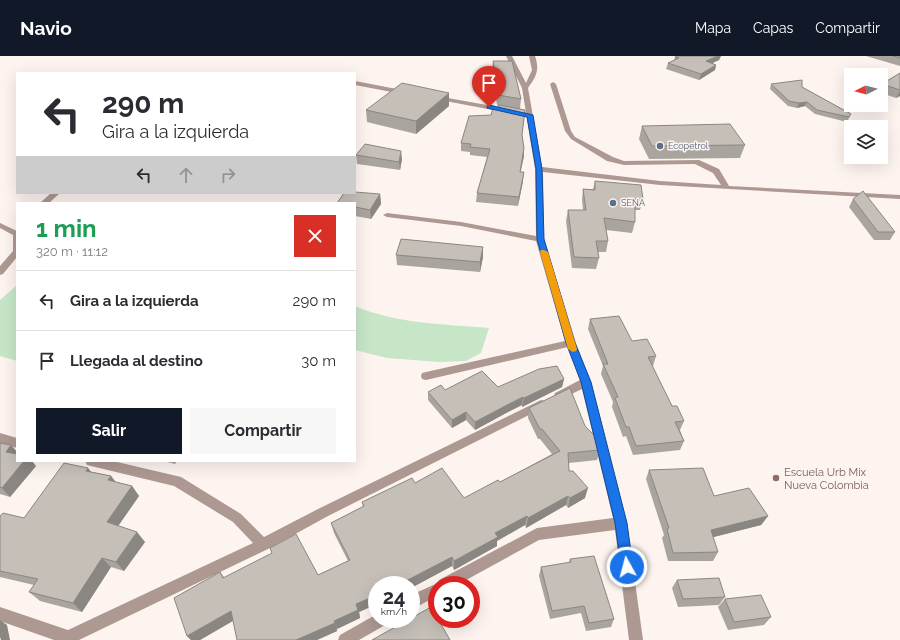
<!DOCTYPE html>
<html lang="es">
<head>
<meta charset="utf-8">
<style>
	:root { --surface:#fff; --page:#f7f7f7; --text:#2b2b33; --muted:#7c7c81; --line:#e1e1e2; --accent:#111827 }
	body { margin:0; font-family:Raleway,sans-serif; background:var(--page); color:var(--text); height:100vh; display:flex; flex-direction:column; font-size:15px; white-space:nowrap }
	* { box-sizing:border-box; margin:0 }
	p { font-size:13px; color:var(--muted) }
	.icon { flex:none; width:22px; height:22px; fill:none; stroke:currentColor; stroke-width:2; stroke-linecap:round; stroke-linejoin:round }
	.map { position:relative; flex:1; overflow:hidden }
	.side { position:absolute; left:16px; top:146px; width:340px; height:260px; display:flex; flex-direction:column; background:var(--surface); border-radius:0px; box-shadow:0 4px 16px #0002 }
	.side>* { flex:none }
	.top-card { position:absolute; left:16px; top:16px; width:340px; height:122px; border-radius:0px; box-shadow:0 4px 16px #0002; background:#fff; color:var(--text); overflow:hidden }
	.needle { width:26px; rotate:264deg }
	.tools { position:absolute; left:844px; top:12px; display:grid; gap:8px }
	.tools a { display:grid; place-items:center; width:44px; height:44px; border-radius:0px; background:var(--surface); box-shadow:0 4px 16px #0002; font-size:20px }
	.speed { position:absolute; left:368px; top:520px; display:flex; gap:8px; font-size:20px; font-weight:700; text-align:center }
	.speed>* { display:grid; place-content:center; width:52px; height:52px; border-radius:50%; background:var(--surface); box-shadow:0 4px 16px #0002; line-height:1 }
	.speed small { font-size:10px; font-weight:400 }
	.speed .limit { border:6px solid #d22; background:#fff; color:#111 }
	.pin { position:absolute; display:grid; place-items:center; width:34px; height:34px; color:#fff; margin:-41px -17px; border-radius:50% 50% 50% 0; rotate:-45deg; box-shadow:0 0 4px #0007 }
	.pin .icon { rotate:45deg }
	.me { position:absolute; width:44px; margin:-22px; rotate:353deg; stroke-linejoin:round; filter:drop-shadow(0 0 3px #0008) }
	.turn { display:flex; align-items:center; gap:14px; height:84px; padding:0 20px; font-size:18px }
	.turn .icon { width:52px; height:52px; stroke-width:2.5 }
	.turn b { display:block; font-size:28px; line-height:34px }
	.lanes { display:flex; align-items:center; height:38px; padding:0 20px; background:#0003; justify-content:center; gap:20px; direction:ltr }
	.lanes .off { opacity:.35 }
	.round { display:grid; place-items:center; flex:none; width:42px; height:42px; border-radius:0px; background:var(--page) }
	.summary { display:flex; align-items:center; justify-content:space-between; height:68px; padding:0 20px }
	h1 { font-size:24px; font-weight:700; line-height:30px; color:#1e9e55 }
	.primary-button { display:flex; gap:8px; margin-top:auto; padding:8px 20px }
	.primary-button a { flex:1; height:46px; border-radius:0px; background:var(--accent); color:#fff; font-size:16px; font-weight:700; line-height:46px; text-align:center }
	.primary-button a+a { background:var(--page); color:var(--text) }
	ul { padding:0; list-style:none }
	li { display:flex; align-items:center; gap:12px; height:60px; padding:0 20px; border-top:1px solid var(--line) }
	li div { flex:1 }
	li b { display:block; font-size:15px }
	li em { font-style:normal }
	header { display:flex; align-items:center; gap:24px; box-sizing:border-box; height:56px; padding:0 20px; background:var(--accent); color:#fff }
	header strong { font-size:19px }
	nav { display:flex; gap:22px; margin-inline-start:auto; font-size:14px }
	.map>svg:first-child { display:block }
	.green { fill:#c7e6c8 }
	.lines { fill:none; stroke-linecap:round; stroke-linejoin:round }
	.service { fill:#ae9892; fill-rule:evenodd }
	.minor { fill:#ae9892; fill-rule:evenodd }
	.wall { fill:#a9a49e }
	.shaded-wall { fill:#8a8681 }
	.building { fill:#c5bfb8; stroke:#8a8681 }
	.route { fill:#1a73e8; stroke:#114b97 }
	.slow { fill:#f59e0b }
	.service-dot { fill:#5c6f8a; stroke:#fdf4f0; stroke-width:1.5 }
	.education-dot { fill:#8d6e63; stroke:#fdf4f0; stroke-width:1.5 }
	.labels { text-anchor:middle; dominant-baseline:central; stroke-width:3; stroke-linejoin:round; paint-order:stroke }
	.far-service-label { font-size:9px; fill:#4e5e75; stroke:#fdf4f0; text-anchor:start }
	.education-label { font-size:11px; fill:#785e54; stroke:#fdf4f0; text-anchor:start }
</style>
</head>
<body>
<header>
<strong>Navio</strong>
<nav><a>Mapa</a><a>Capas</a><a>Compartir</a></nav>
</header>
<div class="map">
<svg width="900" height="584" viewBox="0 0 900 584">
	<rect width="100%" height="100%" fill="#fdf4f0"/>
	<g class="green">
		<path d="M17 229V305L0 300V244Z"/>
		<path d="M355 250C397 268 444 268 489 272L481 297 466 305 439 306 387 302 355 294Z"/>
	</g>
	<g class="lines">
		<g class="service">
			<path d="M355 25 402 34 405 36 402 38 355 29Z"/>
			<path d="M437 40 530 57 533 59 530 61 435 43V41Z"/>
		</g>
		<g class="minor">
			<path d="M506 0H512L526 27 532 14 529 0H535C540 14 536 21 528 32L542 111 660 125 721 129 713 117 695 108 624 109 607 105 571 83 565 75 550 28 553 26 556 28 571 75 575 81 613 101 624 105 699 104 719 113 729 130 900 139V143L660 129 543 116 544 183 576 287 591 326 627 467 643 584H629L615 474 539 484 457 529H437V540L411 554V539L438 527 439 524 537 472 613 462 582 333 559 344 555 343 554 340 555 337 580 324 568 291 426 324 422 323 421 320 422 317 426 316 565 285 536 185 461 170 387 161 383 159 387 157 461 166 536 180 535 113 522 32Z"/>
			<path d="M51 137H60L49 147H40Z"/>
			<path d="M0 167 17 175V201L3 218 0 219V210L13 195V179L0 172Z"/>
			<path d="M541 344 545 345 546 348 545 351 328 460 268 493 79 584H54L0 565V551L68 574 253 487 233 466 174 430 91 410 87 409 85 405H113L181 421 241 458 264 481 320 452Z"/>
			<path d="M0 377 17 382V392L0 387Z"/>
			<path d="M377 558V563H389L387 568 359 584H338L340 579Z"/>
		</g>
	</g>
	<g class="wall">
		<path d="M677 0H721L719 4 712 7 716 9 715 14 699 24 666 13 668 7 674 4 675 1Z"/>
		<path d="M866 0H900V10Z"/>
		<path d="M493 5 521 43 520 53 525 54 522 80 524 92V100L520 116 523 125 518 150 476 146 477 137 487 101 470 99V96L461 95V87L498 52V50L497 49 492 15Z"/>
		<path d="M900 17V40L896 42 881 37V30L882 28Z"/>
		<path d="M771 28 802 31 851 58 847 66 815 58 805 50 797 52 788 50 770 33Z"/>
		<path d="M449 50 416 78 367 66 366 54Z"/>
		<path d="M642 70 745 89 740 102 649 103 639 83Z"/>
		<path d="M356 99 402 103 400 114 357 108Z"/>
		<path d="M595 125 643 143 640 154H635V166L632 177 606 174 608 185 606 196H598L599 202 596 213 572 212 566 165 568 154H583L582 144 583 133H593Z"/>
		<path d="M380 138 381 148 371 163 355 160V147Z"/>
		<path d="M853 143 895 176 890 184H874L849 151Z"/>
		<path d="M396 199 483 201 480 216 397 209Z"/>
		<path d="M590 263 632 285 656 300 653 310H652L672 350 684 365 680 374 684 385 680 394 633 399 626 380 623 381 612 351 613 346 601 318 603 310 588 273Z"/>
		<path d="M564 323 562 331 522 351V349L508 356 475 374 466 364 452 372 428 344V336L498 331Z"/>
		<path d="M529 352 585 370 600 394 597 404 569 407V415L585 442 568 452 566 449 526 472 525 469 497 485V490L454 514 452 510 411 532V529H377V548L359 556 360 562 337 573V575L317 584H237L233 565 200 584H191L187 580 220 516 224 521 318 519 348 505 334 477 331 467 363 451 362 446 415 427 464 442 500 426 552 398 540 383H538L528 362Z"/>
		<path d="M0 387 11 389 17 396V405L36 410 10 441 0 438Z"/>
		<path d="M164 405H177L175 408Z"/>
		<path d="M649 414 714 440 768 460 761 469 713 481 718 496 713 505H668L662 482 664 479 646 423Z"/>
		<path d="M91 416 111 420 116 426 132 430 139 440 118 470 145 486 124 515 111 511 82 556 40 545 29 536 34 529 0 521V460L24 462Z"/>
		<path d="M570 503 614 563 611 571 586 575 581 557 550 563 539 520 541 511 569 507Z"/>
		<path d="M677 524 725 541 719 549 678 551 672 532Z"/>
		<path d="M725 543 771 561 764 569 728 574 718 551Z"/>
	</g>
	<g class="shaded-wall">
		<path d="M718 0H721L719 4 704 11 706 5Z"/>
		<path d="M716 9 715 14 699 24 701 18Z"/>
		<path d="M900 35V40L896 42Z"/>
		<path d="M449 37V50L416 78V65Z"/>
		<path d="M807 46 805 50 797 52 799 47Z"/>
		<path d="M524 92V100L519 124 520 116Z"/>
		<path d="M401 95 402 103 400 114 399 106Z"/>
		<path d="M524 116 523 125 518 150 519 141Z"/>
		<path d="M380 138 381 148 371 163 370 154Z"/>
		<path d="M483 191V201L480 216V206Z"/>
		<path d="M564 323 562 331 522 351 524 342Z"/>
		<path d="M523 341 522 349 508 356 475 374V366L509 348Z"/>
		<path d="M466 356V364L452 372V364Z"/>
		<path d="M11 389 17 396V402L6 396Z"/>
		<path d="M24 405H32L36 410 10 441 2 432Z"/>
		<path d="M88 412 96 422 86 415Z"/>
		<path d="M111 420 118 430 108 424Z"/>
		<path d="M132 430 139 440 114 476 107 466Z"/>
		<path d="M588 432 585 442 568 452 570 442Z"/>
		<path d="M568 440 566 449 526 472 528 462Z"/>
		<path d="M527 460 525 469 497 485V490L454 514V505L495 477Z"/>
		<path d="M768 460 761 469 706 483 711 474Z"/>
		<path d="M137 476 145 486 124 515 116 506Z"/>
		<path d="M452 501V510L411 532V529H398Z"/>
		<path d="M102 502 111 511 82 556 73 547Z"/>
		<path d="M377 539V548L359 556 360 562 337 573 334 565 356 548Z"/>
		<path d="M231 555 236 563 200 584H191L187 580Z"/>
		<path d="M0 564 7 569 10 584H1L0 581Z"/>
		<path d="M335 567 337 575 317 584H296Z"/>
	</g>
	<g class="building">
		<path d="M677 0H718L706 5 716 9 701 18 668 7 679 2 675 1Z"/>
		<path d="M893 0H900V2Z"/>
		<path d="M493 5H512L521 43 498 39Z"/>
		<path d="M900 17V34L882 28Z"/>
		<path d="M802 24V31L851 58 849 61 817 54 807 46 799 47 789 45 771 28Z"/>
		<path d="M402 27 449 37 416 65 366 54Z"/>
		<path d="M499 49 525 54 522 79 524 92 520 116H524L519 141 477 137 490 93 470 91 471 88 461 87 469 60 491 59 493 52 499 53Z"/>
		<path d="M730 68 745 89 652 90 642 70Z"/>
		<path d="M365 88 401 95 399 106 356 99Z"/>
		<path d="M595 125 641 129 643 143H635V166L604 162 608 185H596L599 202 574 201 568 154H586L583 133 595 134Z"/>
		<path d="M863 135 895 176H878L853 143Z"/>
		<path d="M355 136 380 138 370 154 355 151V147H337L344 137H355Z"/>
		<path d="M401 183 483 191 480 206 396 199Z"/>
		<path d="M619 260 632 285 647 283 656 300 648 301 672 350H677L684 365 675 366 684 385 636 390 629 371H626L615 342 618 341 603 308H608L590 263Z"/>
		<path d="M557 310 564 323 524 342 523 341 509 348 475 366 466 356 452 364 428 336 441 329 445 334 482 315 498 331 539 313Z"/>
		<path d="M570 332 585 370 598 383 600 394 568 397 569 415H573L588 432 570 442 568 440 528 462 527 460 495 477 498 481 454 505 452 501 398 529H377V539L356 548 358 554 334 565 335 567 296 584H237L231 555 187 580 174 542 220 516 223 522 272 497 270 492 296 478 318 519 350 504 331 467 364 450 362 446 412 422 415 427 442 412 464 442 498 424 500 426 560 395 542 373H540L529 352Z"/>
		<path d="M0 387 11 389 6 396 17 398V405H24L2 432 0 431Z"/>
		<path d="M64 407 88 412 86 415 111 420 108 424 132 430 107 466 137 476 116 506 102 502 73 547 29 536 38 523 0 515V460L3 457 24 462Z"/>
		<path d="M703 412 714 440 749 432 768 460 711 474 718 496 673 497 667 473 669 472 649 414Z"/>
		<path d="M594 500 614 563 589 567 584 550 552 555 541 511 571 506 570 503Z"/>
		<path d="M719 522 725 541 683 543 677 524Z"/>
		<path d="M761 539 771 561 734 566 725 543Z"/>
		<path d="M431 551 437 561V563H438L450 584H372Z"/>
	</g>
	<path class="route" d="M489 49 533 59 542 113 544 183 575 287 591 326 627 467 633 511 631 515 627 517 622 515 621 511 615 467 581 326 566 287 537 183 536 113 527 61 487 52V51Z"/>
	<path class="slow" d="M541 194H544L548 196 577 293 576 295 573 296 568 293 540 196Z"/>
	<g class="service-dot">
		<circle cx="660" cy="90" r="4"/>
		<circle cx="613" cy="147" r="4"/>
	</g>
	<circle class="education-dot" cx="776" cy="422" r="4"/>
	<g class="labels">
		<g class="far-service-label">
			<text x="668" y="90">Ecopetrol</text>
			<text x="621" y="147">SENA</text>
		</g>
		<g class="education-label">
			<text x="784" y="416">Escuela Urb Mix<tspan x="784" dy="13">Nueva Colombia</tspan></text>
		</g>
	</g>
</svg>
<div class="tools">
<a><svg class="needle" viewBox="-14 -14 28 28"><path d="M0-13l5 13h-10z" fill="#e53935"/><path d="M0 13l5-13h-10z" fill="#7c7c81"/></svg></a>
<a><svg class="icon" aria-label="layers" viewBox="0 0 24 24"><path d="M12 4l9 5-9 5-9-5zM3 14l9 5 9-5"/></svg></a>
</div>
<div class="speed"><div>24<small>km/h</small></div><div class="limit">30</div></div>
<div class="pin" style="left:489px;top:51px;background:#d93025"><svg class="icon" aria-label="arrive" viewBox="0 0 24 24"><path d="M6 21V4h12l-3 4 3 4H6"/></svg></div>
<svg class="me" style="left:627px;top:511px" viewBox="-20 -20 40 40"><circle r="17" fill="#1a73e8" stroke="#fff" stroke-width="3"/><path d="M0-11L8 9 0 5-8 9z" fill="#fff"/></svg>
<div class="top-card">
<div class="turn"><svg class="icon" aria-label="left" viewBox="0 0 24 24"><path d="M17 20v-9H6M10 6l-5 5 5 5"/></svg><div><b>290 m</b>Gira a la izquierda</div></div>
<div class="lanes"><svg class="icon" aria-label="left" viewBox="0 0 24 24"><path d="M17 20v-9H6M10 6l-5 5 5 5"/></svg><svg class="icon off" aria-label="ahead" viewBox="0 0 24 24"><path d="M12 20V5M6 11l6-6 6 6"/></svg><svg class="icon off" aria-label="right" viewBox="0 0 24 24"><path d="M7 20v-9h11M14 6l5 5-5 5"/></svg></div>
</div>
<section class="side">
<div class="summary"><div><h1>1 min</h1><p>320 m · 11:12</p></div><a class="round" style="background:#d93025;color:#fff"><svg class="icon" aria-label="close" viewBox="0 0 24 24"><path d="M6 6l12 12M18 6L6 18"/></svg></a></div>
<ul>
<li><svg class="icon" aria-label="left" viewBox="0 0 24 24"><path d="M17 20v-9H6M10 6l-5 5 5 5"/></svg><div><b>Gira a la izquierda</b></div><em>290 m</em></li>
<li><svg class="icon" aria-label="arrive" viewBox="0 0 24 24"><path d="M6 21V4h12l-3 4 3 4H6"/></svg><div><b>Llegada al destino</b></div><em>30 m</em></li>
</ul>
<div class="primary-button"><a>Salir</a><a>Compartir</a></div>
</section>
</div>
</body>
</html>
